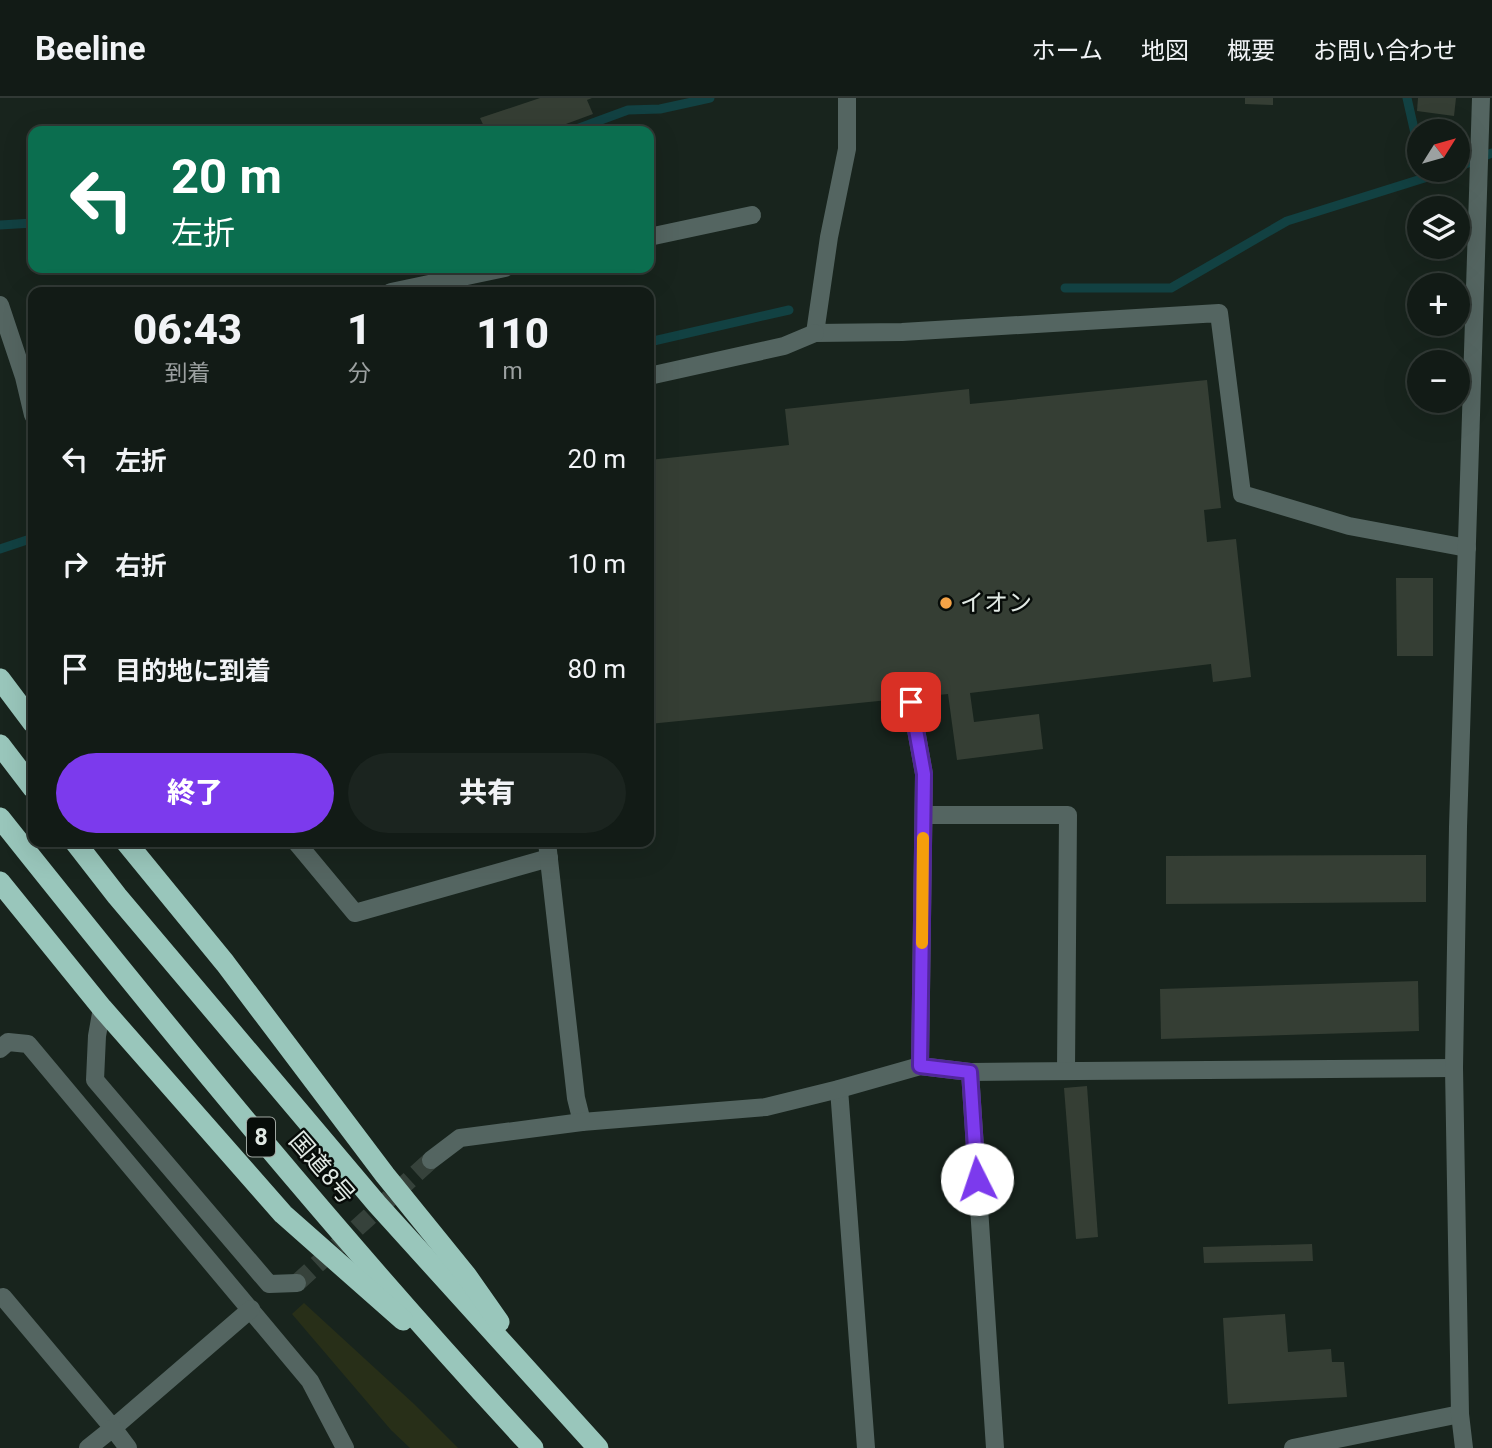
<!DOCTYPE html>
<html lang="ja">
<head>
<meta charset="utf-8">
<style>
	:root { --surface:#121b16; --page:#1b241f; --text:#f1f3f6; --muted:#9ca1a1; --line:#313935; --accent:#7c3aed }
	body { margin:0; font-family:Roboto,"Noto Sans JP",sans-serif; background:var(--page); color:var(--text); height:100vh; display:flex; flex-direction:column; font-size:26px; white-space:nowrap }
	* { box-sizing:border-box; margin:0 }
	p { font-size:23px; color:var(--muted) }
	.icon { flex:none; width:38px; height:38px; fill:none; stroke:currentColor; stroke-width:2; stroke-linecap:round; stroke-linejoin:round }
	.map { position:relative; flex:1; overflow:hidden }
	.drawer { position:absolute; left:28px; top:189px; width:626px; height:560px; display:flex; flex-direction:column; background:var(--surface); border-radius:14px; box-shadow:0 7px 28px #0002,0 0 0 2px var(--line) }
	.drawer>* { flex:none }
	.top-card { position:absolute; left:28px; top:28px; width:626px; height:147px; border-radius:14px; box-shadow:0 7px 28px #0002,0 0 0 2px var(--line); background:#0b6e4f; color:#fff; overflow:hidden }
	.needle { width:46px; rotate:53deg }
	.buttons { position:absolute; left:1407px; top:21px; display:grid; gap:14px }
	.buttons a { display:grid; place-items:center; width:63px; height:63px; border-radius:50%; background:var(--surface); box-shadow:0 7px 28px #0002,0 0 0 2px var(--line); font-size:35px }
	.pin { position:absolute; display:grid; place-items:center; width:60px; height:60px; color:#fff; margin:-30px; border-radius:14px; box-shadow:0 4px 10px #0006 }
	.me { position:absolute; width:77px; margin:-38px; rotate:356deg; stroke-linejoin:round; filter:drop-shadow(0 0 5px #0008) }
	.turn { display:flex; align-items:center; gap:24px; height:147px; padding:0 28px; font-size:32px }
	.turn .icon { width:91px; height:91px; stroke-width:2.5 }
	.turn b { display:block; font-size:49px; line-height:60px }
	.eta { display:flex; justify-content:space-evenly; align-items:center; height:119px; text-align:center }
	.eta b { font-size:42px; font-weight:800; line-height:49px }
	.button { display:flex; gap:14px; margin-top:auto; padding:14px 28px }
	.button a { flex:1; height:80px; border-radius:42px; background:var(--accent); color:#fff; font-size:28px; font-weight:800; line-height:80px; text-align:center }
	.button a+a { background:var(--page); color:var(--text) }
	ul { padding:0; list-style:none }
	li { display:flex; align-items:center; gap:21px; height:105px; padding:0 28px }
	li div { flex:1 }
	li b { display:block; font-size:26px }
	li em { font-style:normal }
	header { display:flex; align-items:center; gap:42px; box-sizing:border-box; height:98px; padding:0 35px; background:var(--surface); border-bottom:2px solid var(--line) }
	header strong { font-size:33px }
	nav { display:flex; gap:38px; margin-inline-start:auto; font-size:24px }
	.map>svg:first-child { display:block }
	.green { fill:#282f18 }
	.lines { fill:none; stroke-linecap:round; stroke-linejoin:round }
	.stream { stroke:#124142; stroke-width:9 }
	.building { fill:#353e34 }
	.minor-tunnel { stroke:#36423b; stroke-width:18; stroke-dasharray:18 9; stroke-linecap:butt }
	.minor { stroke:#546561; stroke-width:18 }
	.highway { stroke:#99c6bb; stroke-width:21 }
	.route-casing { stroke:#51269a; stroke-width:18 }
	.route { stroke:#7c3aed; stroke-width:12 }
	.slow { stroke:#f59e0b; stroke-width:12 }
	.poi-dot { fill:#f5a346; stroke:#070c09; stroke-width:2.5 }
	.labels { text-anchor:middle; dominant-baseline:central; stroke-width:5; stroke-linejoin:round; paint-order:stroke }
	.shield { fill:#070c09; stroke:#a0a7a2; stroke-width:2 }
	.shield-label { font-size:23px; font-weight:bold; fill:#e1e9e4 }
	.poi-label { font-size:24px; fill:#e1e9e4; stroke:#070c09; text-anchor:start }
	.street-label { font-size:24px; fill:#e1e9e4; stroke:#070c09 }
</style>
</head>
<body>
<header>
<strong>Beeline</strong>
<nav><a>ホーム</a><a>地図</a><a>概要</a><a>お問い合わせ</a></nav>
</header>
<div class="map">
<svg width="1492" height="1350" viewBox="0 0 1492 1350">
	<rect width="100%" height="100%" fill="#18241d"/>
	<path class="green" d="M304 1205 414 1306 458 1350H410L391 1332 292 1216Z"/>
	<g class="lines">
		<g class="stream">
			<path d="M1407 0 1419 53"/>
			<path d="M571 33 628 12 660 11 710 0"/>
			<path d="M1458 69 1492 55"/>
			<path d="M0 127 33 125"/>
			<path d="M1065 190H1171L1287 123 1450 72"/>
			<path d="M649 244 789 212"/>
			<path d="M0 451 33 440"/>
		</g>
	</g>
	<g class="building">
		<path d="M540 0H592L587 2 593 16 547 33H486L480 20Z"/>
		<path d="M1245 0H1273V7L1245 6Z"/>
		<path d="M1418 0H1456L1454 18 1417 13Z"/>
		<path d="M1207 282 1221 410 1204 412 1207 444 1236 441 1251 579 1213 584 1211 566 970 595 974 624 1039 616 1043 651 957 662 948 596 649 626V362L789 347 785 311 969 291 970 306Z"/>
		<path d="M1396 480H1433V558H1397Z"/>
		<path d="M1426 757V804L1166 806V758Z"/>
		<path d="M1418 883 1419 933 1161 941 1160 891Z"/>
		<path d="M1087 988 1098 1139 1076 1141 1064 990Z"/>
		<path d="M1312 1146 1313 1163 1204 1165 1203 1149Z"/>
		<path d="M1285 1216 1288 1254 1331 1251 1332 1264H1344L1347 1299 1228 1306 1223 1220Z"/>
	</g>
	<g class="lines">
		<path class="minor-tunnel" d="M297 1185 431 1062"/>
		<g class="minor">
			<path d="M847 0V51L829 139 815 235 902 234 1219 215 1242 396 1349 428 1467 450"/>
			<path d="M649 139 752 117"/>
			<path d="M391 194 505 170"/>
			<path d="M0 207 24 279 33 317"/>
			<path d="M649 278 784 248 815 235"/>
			<path d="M911 604 924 676 920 968"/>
			<path d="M924 717H1068L1066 972"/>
			<path d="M296 744 355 815 549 760"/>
			<path d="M547 744 576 1000 582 1024"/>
			<path d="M102 910 97 938 95 982 269 1186 297 1185"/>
			<path d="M0 951 8 944 28 946 310 1283 345 1350"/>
			<path d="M970 974 995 1350"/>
			<path d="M839 991 866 1350"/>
			<path d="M431 1062 460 1040 582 1024 766 1009 839 991 920 968 970 974 1454 970"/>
			<path d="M3 1199 113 1330 251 1211"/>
			<path d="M88 1350 113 1330 128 1350"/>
			<path d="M1293 1350 1460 1316"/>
			<path d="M1464 1350 1460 1316 1454 970 1458 729 1481 0"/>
		</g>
		<g class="highway">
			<path d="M0 581 33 625"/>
			<path d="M0 647 33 690"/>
			<path d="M0 720C171 935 346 1148 533 1350"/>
			<path d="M75 744 117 798 377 1106 598 1350"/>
			<path d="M126 744 225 865 385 1077 466 1177 499 1224"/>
			<path d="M0 784 102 910 283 1116 403 1222"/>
		</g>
	</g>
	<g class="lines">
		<defs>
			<path id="route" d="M911 604 924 676 920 968 970 974 977 1081"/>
		</defs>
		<use href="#route" class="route-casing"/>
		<use href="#route" class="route"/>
		<path class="slow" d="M922 845 923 740"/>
	</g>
	<circle class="poi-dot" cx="946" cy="505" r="7"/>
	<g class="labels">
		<rect class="shield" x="247" y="1019.5" width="28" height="39" rx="5"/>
		<g class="shield-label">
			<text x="261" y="1039">8</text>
		</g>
		<g class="poi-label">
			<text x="960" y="505">イオン</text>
		</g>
		<g class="street-label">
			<text transform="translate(322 1070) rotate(49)">国道8号</text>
		</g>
	</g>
</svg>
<div class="buttons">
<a><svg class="needle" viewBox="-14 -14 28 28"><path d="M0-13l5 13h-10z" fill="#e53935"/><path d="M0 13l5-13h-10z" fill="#9ca1a1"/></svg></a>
<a><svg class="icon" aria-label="layers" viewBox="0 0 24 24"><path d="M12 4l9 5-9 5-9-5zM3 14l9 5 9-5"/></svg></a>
<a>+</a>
<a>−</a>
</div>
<div class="pin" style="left:911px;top:604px;background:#d93025"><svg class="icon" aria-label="arrive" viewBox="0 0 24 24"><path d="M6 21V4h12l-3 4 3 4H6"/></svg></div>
<svg class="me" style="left:977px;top:1081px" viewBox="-20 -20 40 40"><circle r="19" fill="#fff"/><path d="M0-13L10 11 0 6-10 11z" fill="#7c3aed"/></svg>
<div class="top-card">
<div class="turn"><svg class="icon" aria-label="left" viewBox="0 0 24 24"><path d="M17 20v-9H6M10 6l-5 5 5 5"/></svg><div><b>20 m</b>左折</div></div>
</div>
<section class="drawer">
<div class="eta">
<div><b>06:43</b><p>到着</p></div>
<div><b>1</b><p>分</p></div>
<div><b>110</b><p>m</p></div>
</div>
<ul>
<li><svg class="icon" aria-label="left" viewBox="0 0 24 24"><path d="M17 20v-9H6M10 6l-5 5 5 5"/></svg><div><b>左折</b></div><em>20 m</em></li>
<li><svg class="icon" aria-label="right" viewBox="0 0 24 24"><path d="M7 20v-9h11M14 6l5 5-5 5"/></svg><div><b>右折</b></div><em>10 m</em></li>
<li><svg class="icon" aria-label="arrive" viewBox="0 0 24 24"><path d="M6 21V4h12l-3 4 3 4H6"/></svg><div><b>目的地に到着</b></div><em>80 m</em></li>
</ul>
<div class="button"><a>終了</a><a>共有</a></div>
</section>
</div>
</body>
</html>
